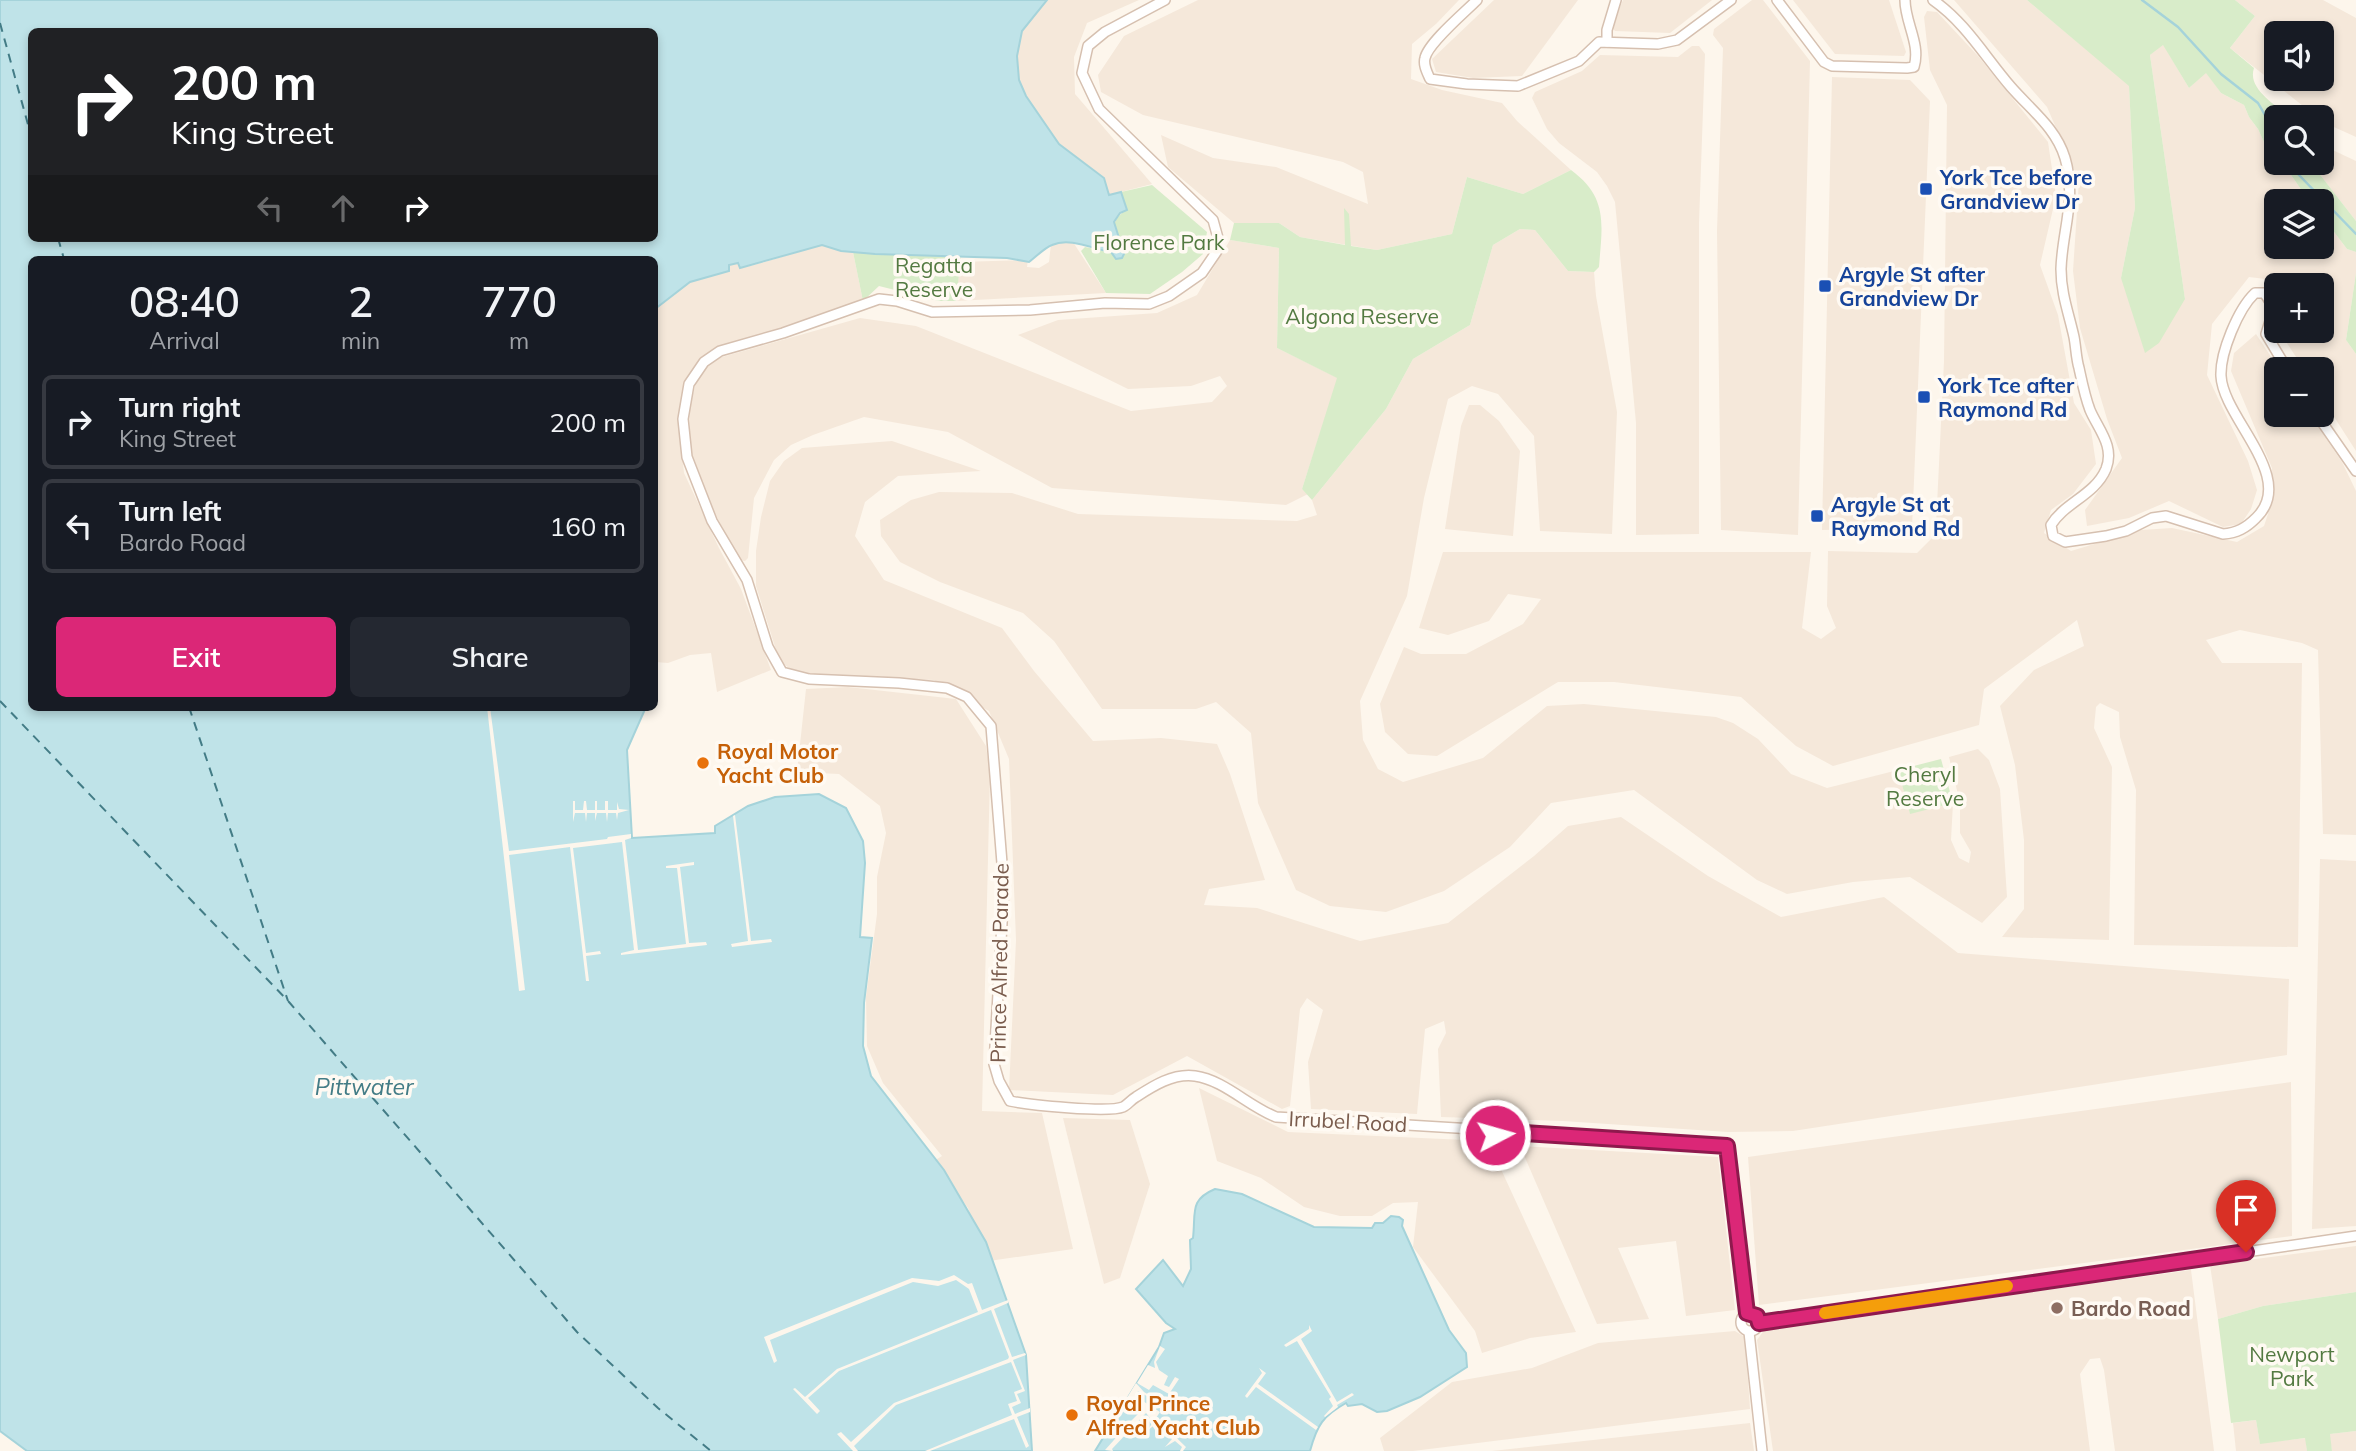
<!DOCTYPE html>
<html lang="en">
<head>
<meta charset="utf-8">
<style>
	:root { --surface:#171b24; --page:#242831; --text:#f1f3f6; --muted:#9ea1a6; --line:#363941; --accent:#db2777 }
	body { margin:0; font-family:Mulish,sans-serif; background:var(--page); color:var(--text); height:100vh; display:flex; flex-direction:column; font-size:26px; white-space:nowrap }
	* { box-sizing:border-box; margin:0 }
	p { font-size:23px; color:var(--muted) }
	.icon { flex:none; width:38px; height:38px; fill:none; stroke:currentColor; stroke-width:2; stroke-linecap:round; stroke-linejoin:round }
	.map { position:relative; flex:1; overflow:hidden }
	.drawer { position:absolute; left:28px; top:256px; width:630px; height:455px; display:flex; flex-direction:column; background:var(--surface); border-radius:10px; box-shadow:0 4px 10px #0003 }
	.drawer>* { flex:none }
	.banner { position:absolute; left:28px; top:28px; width:630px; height:214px; border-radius:10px; box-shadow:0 4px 10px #0003; background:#202124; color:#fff; overflow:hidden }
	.tools { position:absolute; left:2264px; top:21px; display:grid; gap:14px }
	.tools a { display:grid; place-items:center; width:70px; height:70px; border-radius:10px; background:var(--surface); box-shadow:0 4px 10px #0003; font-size:35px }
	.pin { position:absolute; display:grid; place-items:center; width:60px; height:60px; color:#fff; margin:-72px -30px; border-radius:50% 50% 50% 0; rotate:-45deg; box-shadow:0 0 7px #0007 }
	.pin .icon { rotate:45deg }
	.me { position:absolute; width:77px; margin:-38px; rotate:84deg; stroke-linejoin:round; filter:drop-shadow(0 0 5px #0008) }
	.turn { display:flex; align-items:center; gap:24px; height:147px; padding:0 28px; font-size:32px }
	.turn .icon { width:91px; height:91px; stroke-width:2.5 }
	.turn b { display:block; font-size:49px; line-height:60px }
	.lanes { display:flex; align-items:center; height:66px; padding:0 28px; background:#0003; justify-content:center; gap:35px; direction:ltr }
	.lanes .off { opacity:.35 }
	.eta { display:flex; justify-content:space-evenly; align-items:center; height:119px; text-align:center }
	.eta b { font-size:42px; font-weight:600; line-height:49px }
	.cta { display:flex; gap:14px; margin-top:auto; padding:14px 28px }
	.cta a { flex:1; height:80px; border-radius:10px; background:var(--accent); color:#fff; font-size:28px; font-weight:600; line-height:80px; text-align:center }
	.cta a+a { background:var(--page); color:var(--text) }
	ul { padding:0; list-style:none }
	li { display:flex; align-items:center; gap:21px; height:94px; margin:0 14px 10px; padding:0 14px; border:4px solid var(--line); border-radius:10px }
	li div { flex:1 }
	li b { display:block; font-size:26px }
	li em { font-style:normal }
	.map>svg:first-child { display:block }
	.residential { fill:#f5e8da; fill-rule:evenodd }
	.green { fill:#d8ecc9 }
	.water { fill:#bfe3e8; stroke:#a5d3da; stroke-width:2; fill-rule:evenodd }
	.pier { fill:#fdf6ec }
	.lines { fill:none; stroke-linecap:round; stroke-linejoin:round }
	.stream { stroke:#a5d3da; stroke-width:2.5 }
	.ferry { stroke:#437c86; stroke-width:2; stroke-dasharray:9 7; stroke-linecap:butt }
	.secondary-casing { stroke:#d6c0b0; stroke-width:12 }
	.secondary { stroke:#fff; stroke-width:9 }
	.route-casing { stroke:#8e194d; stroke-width:18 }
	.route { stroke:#db2777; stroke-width:12 }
	.slow { stroke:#f59e0b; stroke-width:12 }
	.transit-dot { fill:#1a4fb4; stroke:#fffaf3; stroke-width:2.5 }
	.food-dot { fill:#e8710a; stroke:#fffaf3; stroke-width:2.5 }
	.education-dot { fill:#8d6e63; stroke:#fffaf3; stroke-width:2.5 }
	.labels { text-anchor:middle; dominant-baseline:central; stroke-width:7; stroke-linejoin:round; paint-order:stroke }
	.transit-label { font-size:21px; font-weight:bold; fill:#164399; stroke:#fffaf3; text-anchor:start }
	.park-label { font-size:21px; fill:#537a41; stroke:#fffaf3 }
	.food-label { font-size:21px; font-weight:bold; fill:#c56008; stroke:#fffaf3; text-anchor:start }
	.street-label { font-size:21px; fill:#7a5c4d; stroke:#fffaf3 }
	.education-label { font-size:21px; font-weight:bold; fill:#785e54; stroke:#fffaf3; text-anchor:start }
	.water-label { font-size:23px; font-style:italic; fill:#437c86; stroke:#fffaf3 }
</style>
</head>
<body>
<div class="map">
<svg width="2356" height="1451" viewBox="0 0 2356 1451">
	<rect width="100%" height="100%" fill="#fdf6ec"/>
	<g class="residential">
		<path d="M1047 0H1139L1087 23 1074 57 1075 94 1152 184 1109 195 1104 178 1059 144 1026 96 1019 80 1017 56 1022 31Z"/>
		<path d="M1198 0H1459L1436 24 1412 44 1411 79 1442 90 1502 103 1517 121 1571 170 1523 194 1467 177 1452 234 1377 250 1300 237 1279 223H1234L1168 167 1161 135 1213 158 1276 167 1368 204 1363 172 1343 162 1143 115 1101 92 1098 75 1124 36Z"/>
		<path d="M1494 0H1578L1522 76 1473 78 1436 72 1432 59Z"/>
		<path d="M1623 0H1712L1670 33 1615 31 1612 27Z"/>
		<path d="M1752 0H1763L1810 61 1798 535 1721 530 1717 231 1723 48 1713 35 1714 29Z"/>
		<path d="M1793 0H1889L1906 52 1904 56 1835 54Z"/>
		<path d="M1954 0H2027L2129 85 2135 208 2121 278 2185 299 2150 55 2163 44 2189 88 2206 72 2221 93 2244 105 2249 117 2258 129 2264 142 2274 151 2277 163 2289 172 2309 201H2277V247H2322V216L2347 249 2356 252V273L2346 340 2356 354V451L2322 398V369H2304L2279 331H2322V285H2279L2274 280 2249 277 2212 324 2207 375 2248 461 2257 490 2251 509 2241 524 2223 527 2169 501 2129 518 2087 526 2085 510 2122 458 2107 419 2080 328 2073 271 2079 181 2047 107Z"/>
		<path d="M2235 0H2323L2356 18V137L2325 123 2322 117H2317L2230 48 2255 16ZM2277 33H2322V79H2277Z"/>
		<path d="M1927 11 1937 12 1979 57 2048 142 2056 196 2040 265 2058 315 2074 403 2091 430 2096 464 2073 494 2051 510 2044 533 2071 551 2141 530 2172 528 2237 542 2264 526 2273 499 2272 468 2231 371 2234 353 2256 334 2279 369H2277V415H2310L2342 462 2356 491V835L2323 834 2318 650 2302 643 2240 630 2206 640 2222 663H2302L2298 947 2134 945 2136 790 2120 737 2119 712 2100 703 2096 707 2094 728 2112 767 2109 940 2002 937 2024 909V840L2015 765 2000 706 2034 670 2084 646 2077 620 1984 689 1979 725 1833 766 1796 746 1741 697 1614 682H1558L1437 756 1408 754 1385 732 1380 704 1404 647 1421 654H1466L1523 624 1541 599 1508 594 1489 621 1448 635 1419 628 1443 552H1811L1802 628 1821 639 1836 628 1827 606 1828 551 1917 553 1931 539 1936 526 1944 361 1947 105 1930 70 1924 17Z"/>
		<path d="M1692 46H1699L1705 54 1699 223V534L1636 535V423L1615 202 1607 186 1597 172 1559 143 1547 129 1532 98 1535 92 1582 71 1600 55 1678 57Z"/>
		<path d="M1832 77 1910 80 1930 101 1912 528 1822 530Z"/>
		<path d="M2322 145 2356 161V221L2311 163H2322Z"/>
		<path d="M1520 229 1535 230 1568 271 1594 272 1596 296 1617 412 1612 534 1540 531 1534 436 1498 394 1472 386 1448 399 1424 498 1407 596 1360 701 1363 740 1378 769 1403 782 1483 758 1547 706 1584 704 1716 717 1733 723 1758 739 1791 774 1827 788 1898 770 1910 813 1953 803 1951 840 1959 858 1969 863 1971 852 1960 833V803L1949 757 1978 749 1989 760 2000 789 2007 897 1982 923 1910 877 1853 882 1787 894 1757 880 1634 790 1551 803 1510 847 1444 891 1386 912 1330 906 1296 890 1258 803 1251 733 1216 702 1196 709H1102L1054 641 1023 613 940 582 900 562 881 536 880 520 911 500 939 492 1012 493 1078 514 1297 521 1317 515 1312 500 1386 409 1413 359 1470 325 1493 245Z"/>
		<path d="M1230 240 1279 248 1277 348 1338 378 1302 489 1308 494 1286 505 1052 488 948 432 864 417 813 435 791 445 774 460 754 498 748 558 745 561 740 560 712 508 690 451 689 407 697 380 709 364 722 357 860 318 916 326 1131 411 1212 402 1227 386 1220 376 1191 386 1128 389 1018 335 1058 320 1157 313 1197 295Z"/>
		<path d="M1073 242 1106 293 956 301 960 262 1028 260 1027 267 1039 268 1049 262 1051 244Z"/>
		<path d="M822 245 853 252 863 301 709 353 692 369 682 394 679 424 684 473 719 548 741 589 771 670 717 692 711 653 690 655 668 663 655 662V309L690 282 728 271V265L739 263 740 268 754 265Z"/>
		<path d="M1469 405H1480L1499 421 1520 451 1513 536 1445 529 1461 426Z"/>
		<path d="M892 441 981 471 898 476 865 502 855 536 884 580 1002 628 1034 671 1093 741 1161 738 1217 744 1230 774 1265 880 1209 889 1204 905 1257 908 1360 941 1448 923 1534 856 1568 826 1621 817 1708 876 1781 917 1884 897 1958 953 2289 979 2287 1055 1793 1131 1728 1132 1563 1121 1441 1117 1438 1049 1446 1033 1444 1021 1425 1029 1417 1114 1311 1109 1308 1062 1323 1010 1307 998 1300 1009 1290 1106 1282 1109 1187 1056 1113 1095 1009 1090 1016 940 1009 759 989 711 934 680 802 675 792 670 782 663 777 653 756 586V551L761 517 770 481 784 461 802 448Z"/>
		<path d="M848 687 956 699 986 746 990 774 982 1111 1042 1113 1073 1249 989 1261 968 1208 934 1161 942 1156 883 1083 867 1046 866 997 877 914V877L886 833 880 806 839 774 797 772 806 689Z"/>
		<path d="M2320 859 2356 861V1226L2312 1229Z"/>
		<path d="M2291 1082 2292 1236 1759 1305 1748 1157Z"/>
		<path d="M1199 1088 1288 1132 1488 1141 1576 1332 1530 1338 1482 1353 1475 1331 1413 1247 1418 1202 1393 1203 1372 1216H1340L1304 1207 1261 1178 1217 1161Z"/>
		<path d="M1063 1118 1130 1120 1150 1184 1120 1278 1104 1284Z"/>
		<path d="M1520 1146 1718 1157 1735 1310 1686 1316 1676 1241 1618 1248 1649 1319 1597 1324Z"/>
		<path d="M2356 1246V1292L2263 1306 2218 1319 2210 1265Z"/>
		<path d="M2191 1270 2214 1451H2115L2104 1370 2100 1358 2090 1359 2080 1374 2090 1451H1773L1757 1340 1765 1329Z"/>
		<path d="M1735 1331 1745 1337 1750 1409 1413 1451H1384L1380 1438 1452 1382 1532 1368 1598 1343Z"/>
		<path d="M2256 1420 2260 1443 2306 1438 2307 1451H2236L2233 1423Z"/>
		<path d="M1750 1423 1754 1451H1492Z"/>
		<path d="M2356 1431V1451H2332L2329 1434Z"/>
	</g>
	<g class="green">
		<path d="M2027 0H2235L2255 16 2230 48 2254 68C2247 89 2275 104 2289 117H2277V158L2274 151 2264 142 2258 129 2249 117 2244 105 2221 93 2206 73 2189 88 2163 45 2150 55 2185 299 2159 343 2145 353 2121 278 2135 208 2129 86Z"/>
		<path d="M2279 163H2311L2356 221V252L2347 249 2322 216V201H2309L2289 172Z"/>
		<path d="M1571 170C1609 198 1602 225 1599 267L1594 272 1568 271 1535 230 1520 229 1493 245 1470 325 1413 359 1386 409 1312 500 1302 489 1337 378 1277 348 1279 248 1230 240 1234 223H1279L1300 237 1345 245 1344 208 1349 214 1351 246 1377 250 1452 234 1467 177 1523 194Z"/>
		<path d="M1152 185 1207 232 1203 254 1182 272 1150 294 1106 293 1081 251 1085 247 1111 252C1113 236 1110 218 1127 210L1121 192Z"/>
		<path d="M853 252 961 257 956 301H939L879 286 863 301Z"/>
		<path d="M2356 273V354L2346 340Z"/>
		<path d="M1941 759 1953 803 1910 814 1898 770Z"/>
		<path d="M2356 1292V1431L2330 1434 2332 1451H2307L2305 1438 2260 1444 2256 1420 2231 1423 2218 1319 2263 1306Z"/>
	</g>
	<g class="water">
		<path d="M0 0H1047L1022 31 1017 56 1019 80 1026 96 1059 144 1104 178 1109 195 1121 192 1127 210 1120 213 1114 222 1124 254 1122 258 1116 259 1111 252C1093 249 1070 237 1052 245 1044 248 1036 257 1029 262L1007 258 875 254 841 251 822 245 740 268 738 263 729 265V271L690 282 655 309 654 259H32V707H646L627 750 632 838 715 833V826L748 806 775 797 819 794 846 808 863 841 865 863 860 937 872 938 864 1003 863 1046 871 1076 944 1170 986 1242 1026 1355 1032 1451H27L0 1431ZM32 32H654V238H32Z"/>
		<path d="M1215 1189 1242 1194 1314 1227 1372 1228 1375 1223H1383L1391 1216 1399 1217 1403 1220 1402 1226 1449 1330 1466 1353 1467 1367 1420 1397 1387 1411 1377 1412 1362 1404 1348 1406 1346 1403C1323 1416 1317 1425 1310 1451H1095L1159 1347 1164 1333 1175 1329 1166 1323 1136 1289 1163 1260 1183 1286 1191 1269 1190 1240 1193 1238C1196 1212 1189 1200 1215 1189Z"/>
	</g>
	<g class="pier">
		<path d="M487 707H490L509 851 607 839 608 837 631 834V838L625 840 638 950 686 944 677 868H666V866L694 862V865L680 867 689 943 706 942 707 945 621 955V953L634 950 622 842 573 848 586 953 600 951 601 954 586 956 589 981H586L570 847 509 855 525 990 519 991Z"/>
		<path d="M573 801H575V810H583L584 801H586L587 810H595V801H597V810H605V801H608V810H617V802L619 809 629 810 618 813 617 820 616 813H608L607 822 606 813H597L595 821V813H587L586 822 585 813H575L573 822Z"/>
		<path d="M735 815 751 941 771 939 772 942 732 947 731 944 748 941 733 816Z"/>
		<path d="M954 1275 968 1284 972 1283 982 1310 1008 1300V1303L994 1309 1012 1357 1025 1353 1026 1355 1013 1360 1025 1391 1017 1394 1021 1403 1012 1407 1015 1414 1030 1408V1412L1017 1417 1029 1446 1026 1448 1014 1419 930 1451H925L1012 1415 1008 1404 1017 1401 1014 1392 1022 1389 1011 1362 896 1405 854 1446 858 1451H853L837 1434 841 1432 851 1442 894 1403 1008 1359 1009 1357 991 1310 839 1371 808 1398 820 1411 817 1414 793 1389 795 1388 805 1397 837 1369 978 1312 969 1289 956 1280 938 1286 913 1282 770 1340 777 1361 774 1363 764 1337 912 1278 939 1281Z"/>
		<path d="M1309 1325 1312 1331 1301 1339 1337 1402 1352 1393 1354 1395 1337 1405 1338 1407 1325 1417 1324 1416 1333 1406 1329 1399 1331 1397 1297 1341 1286 1347 1284 1345 1309 1329Z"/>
		<path d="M1160 1346 1165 1349 1156 1362 1159 1370 1168 1376 1164 1385 1169 1387 1175 1377 1179 1379 1169 1394 1153 1385 1149 1390 1137 1383 1148 1365 1155 1368 1154 1362Z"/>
		<path d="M1259 1368 1266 1373 1258 1384 1318 1427 1316 1430 1256 1387 1247 1398 1245 1396 1262 1373Z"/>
		<path d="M1136 1383 1144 1392 1165 1404 1164 1406 1138 1391 1135 1396 1160 1412 1156 1418 1186 1447 1183 1451H1180L1182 1447 1175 1441 1165 1447 1172 1439 1166 1432 1156 1439 1163 1431 1157 1423 1147 1431 1153 1422 1146 1413 1112 1449 1113 1451 1105 1450 1122 1431 1111 1425 1125 1427 1141 1411 1125 1401Z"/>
	</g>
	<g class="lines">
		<g class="stream">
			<path d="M2142 0 2178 27 2221 74 2258 103 2277 136"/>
			<path d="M2292 163 2299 175 2356 234"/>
		</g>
		<g class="ferry">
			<path d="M0 23 32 139"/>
			<path d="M58 238 64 259"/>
			<path d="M0 701 289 1002 577 1332 658 1408 711 1451"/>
			<path d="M189 707 288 1001"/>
		</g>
		<defs>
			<g id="secondary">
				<path d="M1165 0 1105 32 1088 46 1082 73 1099 109 1213 220 1218 238 1217 251 1202 273 1169 296 1149 304 1105 303 1030 310 932 312 897 301 879 299 783 333 720 351 704 362 689 384 683 419 687 457 712 521 747 580 768 647 782 672 809 679 899 683 947 688 967 697 991 726 1004 888 994 1064 999 1081 1010 1101C1029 1105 1108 1113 1123 1107 1127 1105 1131 1100 1136 1097 1153 1086 1173 1073 1195 1076 1224 1080 1248 1106 1276 1117L1473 1129 1495 1133"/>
				<path d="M1477 0C1465 12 1428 43 1425 58 1423 65 1427 72 1430 79L1467 84 1518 86 1579 61 1599 42 1658 44 1677 40 1731 0"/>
				<path d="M1777 0 1824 62 1832 66 1907 68 1914 67C1921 44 1905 23 1905 0"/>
				<path d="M1933 0C1966 23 1985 57 2011 87 2031 110 2056 128 2065 158 2077 199 2062 231 2061 269 2061 294 2069 314 2074 337 2076 347 2076 358 2079 368 2082 382 2085 397 2090 410 2098 429 2115 446 2106 469 2095 495 2064 503 2051 525L2053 536 2065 542 2106 536 2126 531 2152 518 2166 516 2223 534C2237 533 2246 528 2256 518 2298 478 2223 418 2221 376 2220 353 2238 309 2255 293H2264C2277 308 2271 317 2266 334L2287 369"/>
				<path d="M1607 42V30L1616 0"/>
				<path d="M2317 415 2356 471"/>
				<circle cx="1501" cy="1134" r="6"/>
				<path d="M1507 1132 1727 1146 1747 1313"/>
				<circle cx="1750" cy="1322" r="9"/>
				<path d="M1759 1323 2356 1236"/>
				<path d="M1749 1332 1762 1451"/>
			</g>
		</defs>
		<use href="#secondary" class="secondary-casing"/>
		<use href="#secondary" class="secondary"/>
	</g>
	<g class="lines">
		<defs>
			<path id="route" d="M1495 1135 1496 1130 1502 1128 1507 1132 1727 1146 1747 1313 1757 1316 1759 1323 2246 1252"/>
		</defs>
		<use href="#route" class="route-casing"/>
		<use href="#route" class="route"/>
		<path class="slow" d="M1825 1313 2007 1286"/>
	</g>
	<g class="transit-dot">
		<rect x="1919" y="182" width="14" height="14" rx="3.5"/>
		<rect x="1818" y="279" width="14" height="14" rx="3.5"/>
		<rect x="1917" y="390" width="14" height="14" rx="3.5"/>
		<rect x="1810" y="509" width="14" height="14" rx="3.5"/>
	</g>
	<g class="food-dot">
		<circle cx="703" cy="763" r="7"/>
		<circle cx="1072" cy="1415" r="7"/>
	</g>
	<circle class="education-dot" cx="2057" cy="1308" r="7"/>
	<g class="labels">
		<g class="transit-label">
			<text x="1940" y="177">York Tce before<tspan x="1940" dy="24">Grandview Dr</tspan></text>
			<text x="1839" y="274">Argyle St after<tspan x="1839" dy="24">Grandview Dr</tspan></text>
			<text x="1938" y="385">York Tce after<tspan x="1938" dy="24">Raymond Rd</tspan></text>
			<text x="1831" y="504">Argyle St at<tspan x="1831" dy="24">Raymond Rd</tspan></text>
		</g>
		<g class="park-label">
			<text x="1159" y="242">Florence Park</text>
			<text x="934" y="265">Regatta<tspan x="934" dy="24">Reserve</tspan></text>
			<text x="1362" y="316">Algona Reserve</text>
			<text x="1925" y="774">Cheryl<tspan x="1925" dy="24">Reserve</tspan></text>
			<text x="2292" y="1354">Newport<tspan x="2292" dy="24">Park</tspan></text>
		</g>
		<g class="food-label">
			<text x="717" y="751">Royal Motor<tspan x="717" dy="24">Yacht Club</tspan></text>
			<text x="1086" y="1403">Royal Prince<tspan x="1086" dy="24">Alfred Yacht Club</tspan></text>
		</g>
		<g class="street-label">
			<text transform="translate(999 963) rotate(-89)">Prince Alfred Parade</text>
			<text transform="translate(1348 1121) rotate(3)">Irrubel Road</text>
		</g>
		<g class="education-label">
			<text x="2071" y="1308">Bardo Road</text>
		</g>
		<g class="water-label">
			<text x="364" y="1086">Pittwater</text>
		</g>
	</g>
</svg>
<div class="tools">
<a><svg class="icon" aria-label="sound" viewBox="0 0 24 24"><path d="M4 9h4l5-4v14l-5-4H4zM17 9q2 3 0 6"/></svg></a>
<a><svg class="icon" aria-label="search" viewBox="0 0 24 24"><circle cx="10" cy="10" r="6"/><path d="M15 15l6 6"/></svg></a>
<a><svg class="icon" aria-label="layers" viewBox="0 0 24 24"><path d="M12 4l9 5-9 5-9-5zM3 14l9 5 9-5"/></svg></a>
<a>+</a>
<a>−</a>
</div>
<div class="pin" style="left:2246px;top:1252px;background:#d93025"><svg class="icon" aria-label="arrive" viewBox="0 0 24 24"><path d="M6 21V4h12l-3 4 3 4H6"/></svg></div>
<svg class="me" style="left:1495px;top:1135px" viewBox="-20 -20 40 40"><circle r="17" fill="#db2777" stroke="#fff" stroke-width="3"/><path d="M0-11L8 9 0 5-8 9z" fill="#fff"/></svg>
<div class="banner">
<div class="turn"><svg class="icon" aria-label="right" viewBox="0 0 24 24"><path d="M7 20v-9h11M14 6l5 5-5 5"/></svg><div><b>200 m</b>King Street</div></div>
<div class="lanes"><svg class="icon off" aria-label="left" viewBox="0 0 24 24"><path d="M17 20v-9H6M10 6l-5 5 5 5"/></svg><svg class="icon off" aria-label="ahead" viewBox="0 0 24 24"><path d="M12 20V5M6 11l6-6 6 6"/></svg><svg class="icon" aria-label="right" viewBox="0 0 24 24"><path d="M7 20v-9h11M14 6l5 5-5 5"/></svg></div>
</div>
<section class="drawer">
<div class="eta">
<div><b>08:40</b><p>Arrival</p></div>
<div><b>2</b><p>min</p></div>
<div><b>770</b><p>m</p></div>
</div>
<ul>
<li><svg class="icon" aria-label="right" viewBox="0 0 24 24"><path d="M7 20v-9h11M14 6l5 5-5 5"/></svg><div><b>Turn right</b><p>King Street</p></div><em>200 m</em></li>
<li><svg class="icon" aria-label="left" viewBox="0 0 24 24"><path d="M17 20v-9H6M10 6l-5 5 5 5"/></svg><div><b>Turn left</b><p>Bardo Road</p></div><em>160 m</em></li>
</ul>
<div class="cta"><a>Exit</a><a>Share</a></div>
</section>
</div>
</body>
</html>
